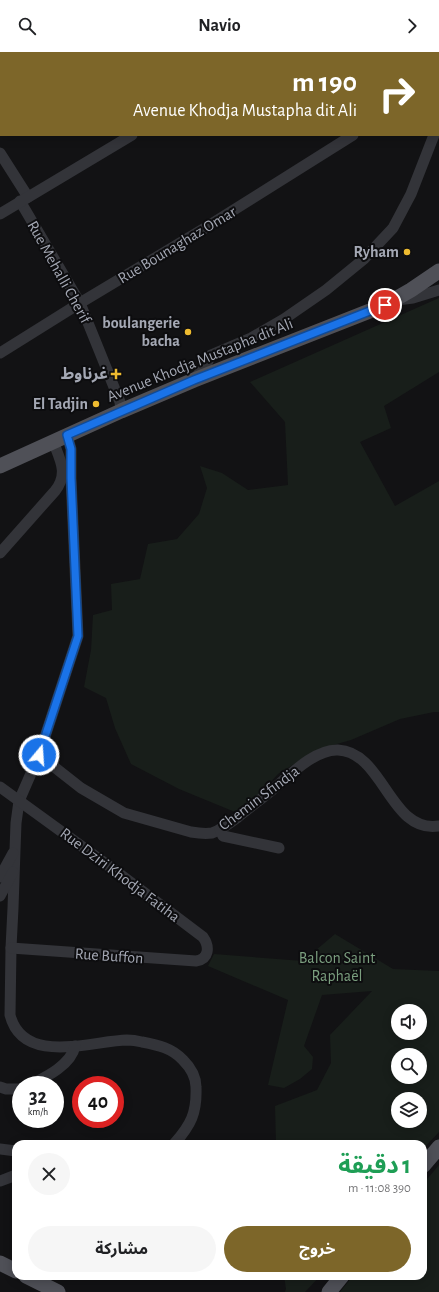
<!DOCTYPE html>
<html lang="ar">
<head>
<meta charset="utf-8">
<style>
	:root { --surface:#fff; --page:#f6f6f6; --text:#202124; --muted:#757577; --accent:#7d6629 }
	body { margin:0; font-family:"Alegreya Sans","Noto Sans Arabic",sans-serif; background:var(--page); color:var(--text); direction:rtl; height:100vh; display:flex; flex-direction:column; font-size:15px; white-space:nowrap }
	* { box-sizing:border-box; margin:0 }
	p { font-size:13px; color:var(--muted) }
	.icon { flex:none; width:22px; height:22px; fill:none; stroke:currentColor; stroke-width:2; stroke-linecap:round; stroke-linejoin:round }
	.map { position:relative; flex:1; overflow:hidden; direction:ltr }
	.panel { position:absolute; left:12px; top:1088px; width:415px; height:140px; display:flex; flex-direction:column; background:var(--surface); border-radius:12px; box-shadow:0 2px 10px #0003; direction:rtl }
	.panel>* { flex:none }
	.guide { position:absolute; left:0px; top:0px; width:439px; height:84px; box-shadow:0 2px 10px #0003; direction:rtl; background:#7d6629; color:#fff; overflow:hidden }
	.buttons { position:absolute; left:391px; top:952px; display:grid; gap:8px }
	.buttons a { display:grid; place-items:center; width:36px; height:36px; border-radius:50%; background:var(--surface); box-shadow:0 2px 10px #0003; font-size:20px }
	.speed { position:absolute; left:12px; top:1024px; display:flex; gap:8px; font-size:20px; font-weight:700; text-align:center }
	.speed>* { display:grid; place-content:center; width:52px; height:52px; border-radius:50%; background:var(--surface); box-shadow:0 2px 10px #0003; line-height:1 }
	.speed small { font-size:10px; font-weight:400 }
	.speed .limit { border:6px solid #d22; background:#fff; color:#111 }
	.pin { position:absolute; display:grid; place-items:center; width:34px; height:34px; color:#fff; margin:-17px; border:2px solid #fff; border-radius:50%; box-shadow:0 1px 4px #0007 }
	.me { position:absolute; width:44px; margin:-22px; rotate:18deg; stroke-linejoin:round; filter:drop-shadow(0 0 3px #0008) }
	.turn { display:flex; align-items:center; gap:14px; height:84px; padding:0 16px; font-size:18px }
	.turn .icon { width:52px; height:52px; stroke-width:2.5 }
	.turn b { display:block; font-size:28px; line-height:34px }
	.round { display:grid; place-items:center; flex:none; width:42px; height:42px; border-radius:21px; background:var(--page) }
	.overview { display:flex; align-items:center; justify-content:space-between; height:68px; padding:0 16px }
	h1 { font-size:24px; font-weight:700; line-height:30px; color:#1e9e55 }
	.primary-button { display:flex; gap:8px; margin-top:auto; padding:8px 16px }
	.primary-button a { flex:1; height:46px; border-radius:24px; background:var(--accent); color:#fff; font-size:16px; font-weight:700; line-height:46px; text-align:center }
	.primary-button a+a { background:var(--page); color:var(--text) }
	header { display:flex; justify-content:space-between; align-items:center; height:52px; padding:0 16px; background:var(--surface); font-size:18px; font-weight:700 }
	.map>svg:first-child { display:block }
	.green { fill:#181e1a; fill-rule:evenodd }
	.lines { fill:none; stroke-linecap:round; stroke-linejoin:round }
	.minor { stroke:#333439; stroke-width:11 }
	.major { stroke:#4f5057; stroke-width:15 }
	.route-casing { stroke:#114b97; stroke-width:10 }
	.route { stroke:#1a73e8; stroke-width:7 }
	.poi-dot { fill:#eebb30; stroke:#0d0d0f; stroke-width:1.5 }
	.labels { text-anchor:middle; dominant-baseline:central; stroke-width:4; stroke-linejoin:round; paint-order:stroke }
	.street-label { font-size:16px; fill:#a4a8b4; stroke:#0d0d0f }
	.poi-label { font-size:16px; font-weight:bold; fill:#a4a8b4; stroke:#0d0d0f; text-anchor:end }
	.park-label { font-size:16px; fill:#7b9f7f; stroke:#0d0d0f }
</style>
</head>
<body>
<header><svg class="icon" aria-label="forward" viewBox="0 0 24 24"><path d="M9 5l7 7-7 7"/></svg>Navio<svg class="icon" aria-label="search" viewBox="0 0 24 24"><circle cx="10" cy="10" r="6"/><path d="M15 15l6 6"/></svg></header>
<div class="map">
<svg width="439" height="1240" viewBox="0 0 439 1240">
	<rect width="100%" height="100%" fill="#121214"/>
	<g class="green">
		<path d="M439 246V320L384 354 391 376 360 390 395 454 439 429V660H434L400 667 351 688 319 697 278 722 254 748 235 760 179 737 131 712 115 676 106 646 84 635 91 598 93 563 112 558 111 532 140 527 148 492 177 487 199 462 207 436 200 414 222 421 248 438 288 433 285 370 250 330Z"/>
		<path d="M335 882 393 917 439 919V1080L423 1097V1092H276L275 1054 317 1038 331 1011 330 983 372 939 322 943 304 994 313 1005 312 1017 300 1027 284 1036 268 1033 288 948 208 914 214 902 303 909ZM398 959H420V981H398ZM398 1003H420V1025H398ZM398 1047H420V1069H398Z"/>
		<path d="M439 1113V1240H340L353 1224H423V1132Z"/>
		<path d="M284 1224H320L305 1240H285L286 1237Z"/>
	</g>
	<g class="lines">
		<g class="minor">
			<path d="M418 0 419 1"/>
			<path d="M438 19 439 20"/>
			<path d="M438 30 439 29"/>
			<path d="M438 66 439 60"/>
			<path d="M0 101 28 145"/>
			<path d="M20 149 80 251 120 350 121 359"/>
			<path d="M0 162 132 83"/>
			<path d="M397 248 413 246 439 238"/>
			<path d="M0 301 80 251 205 176 353 83"/>
			<path d="M195 326 205 315 211 303 251 286 284 267 326 238 364 207 393 176 411 142 434 83"/>
			<path d="M67 383 71 397V426L78 584 39 703 19 749 16 771 15 798 13 856 11 896 10 963C23 1014 91 989 127 988 132 988 138 989 142 990 158 993 172 996 183 1008 190 1015 196 1025 196 1035 197 1061 191 1073 174 1092"/>
			<path d="M0 501 55 439C69 421 60 408 53 389"/>
			<path d="M39 703 81 736 124 761 191 780C197 781 205 782 212 781 221 778 230 771 238 765 249 756 260 748 271 739 288 725 314 697 338 698 384 700 390 782 439 774"/>
			<path d="M0 735 113 817 203 885C210 895 209 907 196 909L11 896"/>
			<path d="M220 777 223 784 279 796"/>
			<path d="M0 825 13 801"/>
			<path d="M0 844 13 820"/>
			<path d="M30 1033C46 1025 71 1013 75 994"/>
			<path d="M0 1035 6 1037H21"/>
			<path d="M0 1097 16 1099"/>
			<path d="M0 1129 16 1123"/>
		</g>
		<g class="major">
			<path d="M0 414 121 359 194 328 385 253 411 238 439 219"/>
			<path d="M423 1114 439 1095"/>
			<path d="M0 1211 16 1219"/>
			<path d="M26 1224 58 1240"/>
			<path d="M329 1240 342 1224"/>
		</g>
	</g>
	<g class="lines">
		<defs>
			<path id="route" d="M39 703 78 584 71 426V397L67 383 194 328 385 253"/>
		</defs>
		<use href="#route" class="route-casing"/>
		<use href="#route" class="route"/>
	</g>
	<g class="poi-dot">
		<circle cx="407" cy="200" r="4"/>
		<circle cx="188" cy="280" r="4"/>
		<path d="M114 316h4v4h4v4h-4v4h-4v-4h-4v-4h4z"/>
		<circle cx="96" cy="352" r="4"/>
	</g>
	<g class="labels">
		<g class="street-label">
			<text transform="translate(177 193) rotate(-31)">Rue Bounaghaz Omar</text>
			<text transform="translate(59 220) rotate(61)">Rue Mehalli Cherif</text>
			<text transform="translate(200 308) rotate(-22)">Avenue Khodja Mustapha dit Ali</text>
			<text transform="translate(259 746) rotate(-37)">Chemin Sfindja</text>
			<text transform="translate(120 823) rotate(37)">Rue Dziri Khodja Fatiha</text>
			<text transform="translate(109 904) rotate(4)">Rue Buffon</text>
		</g>
		<g class="poi-label">
			<text x="399" y="200">Ryham</text>
			<text x="180" y="271">boulangerie<tspan x="180" dy="18">bacha</tspan></text>
			<text x="108" y="322">غرناوط</text>
			<text x="88" y="352">El Tadjin</text>
		</g>
		<g class="park-label">
			<text x="337" y="906">Balcon Saint<tspan x="337" dy="18">Raphaël</tspan></text>
		</g>
	</g>
</svg>
<div class="buttons">
<a><svg class="icon" aria-label="sound" viewBox="0 0 24 24"><path d="M4 9h4l5-4v14l-5-4H4zM17 9q2 3 0 6"/></svg></a>
<a><svg class="icon" aria-label="search" viewBox="0 0 24 24"><circle cx="10" cy="10" r="6"/><path d="M15 15l6 6"/></svg></a>
<a><svg class="icon" aria-label="layers" viewBox="0 0 24 24"><path d="M12 4l9 5-9 5-9-5zM3 14l9 5 9-5"/></svg></a>
</div>
<div class="speed"><div>32<small>km/h</small></div><div class="limit">40</div></div>
<div class="pin" style="left:385px;top:253px;background:#d93025"><svg class="icon" aria-label="arrive" viewBox="0 0 24 24"><path d="M6 21V4h12l-3 4 3 4H6"/></svg></div>
<svg class="me" style="left:39px;top:703px" viewBox="-20 -20 40 40"><circle r="17" fill="#1a73e8" stroke="#fff" stroke-width="3"/><path d="M0-11L8 9 0 5-8 9z" fill="#fff"/></svg>
<div class="guide">
<div class="turn"><svg class="icon" aria-label="right" viewBox="0 0 24 24"><path d="M7 20v-9h11M14 6l5 5-5 5"/></svg><div><b>190 m</b>Avenue Khodja Mustapha dit Ali</div></div>
</div>
<section class="panel">
<div class="overview"><div><h1>1 دقيقة</h1><p>390 m · 11:08</p></div><a class="round"><svg class="icon" aria-label="close" viewBox="0 0 24 24"><path d="M6 6l12 12M18 6L6 18"/></svg></a></div>
<div class="primary-button"><a>خروج</a><a>مشاركة</a></div>
</section>
</div>
</body>
</html>
